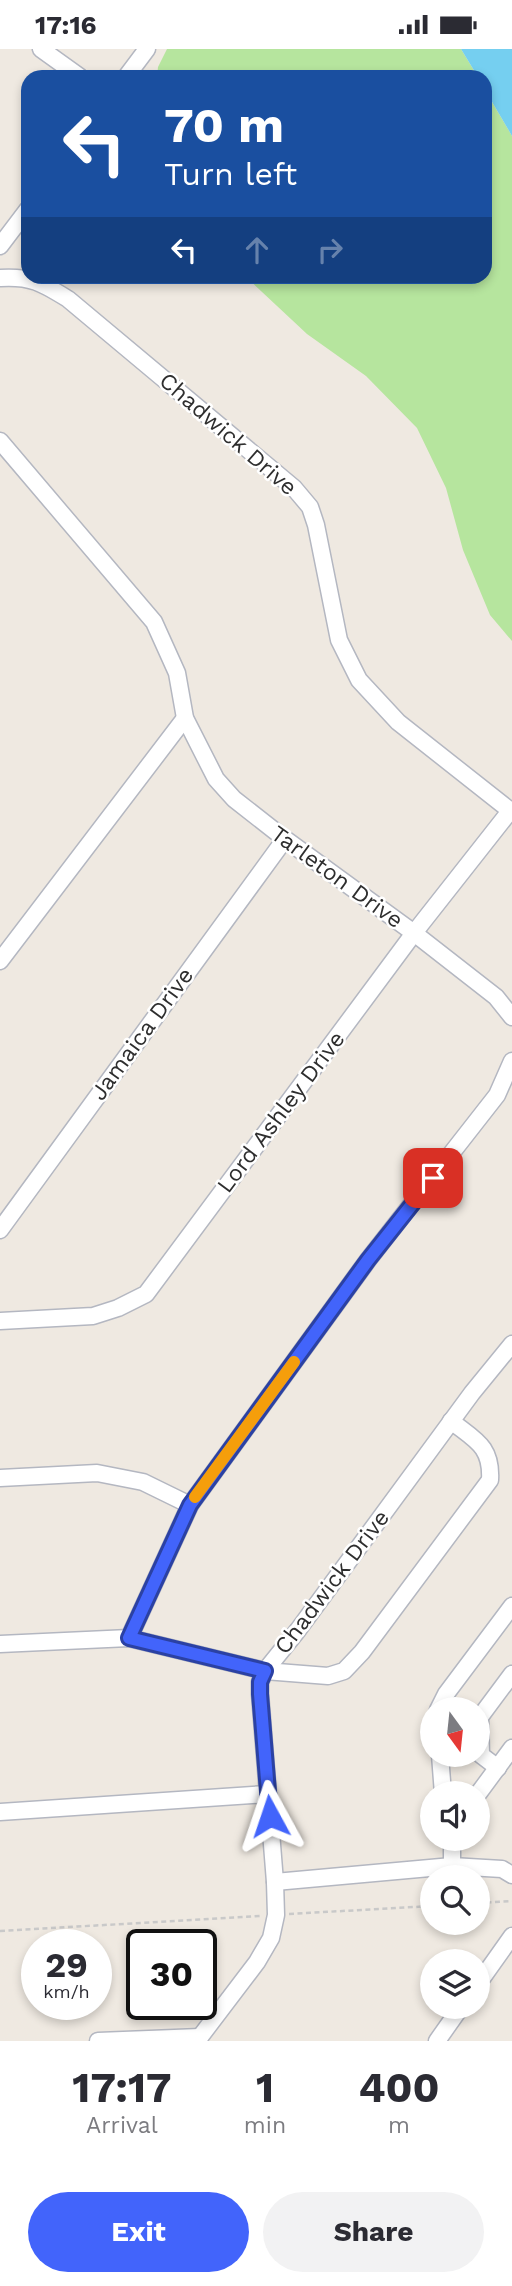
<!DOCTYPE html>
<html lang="en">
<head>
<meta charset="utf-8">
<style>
	:root { --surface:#fff; --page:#f2f2f3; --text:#2b2b33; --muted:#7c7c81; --accent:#4264fb }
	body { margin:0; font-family:"Work Sans",sans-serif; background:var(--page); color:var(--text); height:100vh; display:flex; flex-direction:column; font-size:26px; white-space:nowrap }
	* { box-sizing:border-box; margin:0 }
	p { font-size:23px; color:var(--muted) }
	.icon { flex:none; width:38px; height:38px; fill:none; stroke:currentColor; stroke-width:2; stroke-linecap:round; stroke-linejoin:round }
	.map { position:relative; height:1992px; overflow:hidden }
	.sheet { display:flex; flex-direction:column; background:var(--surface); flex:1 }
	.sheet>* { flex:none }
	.guide { position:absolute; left:21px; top:21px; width:471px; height:214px; border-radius:21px; box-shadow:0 4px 10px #0003; background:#1a4fa0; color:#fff; overflow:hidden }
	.needle { width:46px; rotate:165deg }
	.buttons { position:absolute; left:420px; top:1648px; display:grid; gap:14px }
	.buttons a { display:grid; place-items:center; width:70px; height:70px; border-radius:50%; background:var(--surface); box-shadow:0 4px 10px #0003; font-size:35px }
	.speed { position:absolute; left:21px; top:1880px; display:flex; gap:14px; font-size:35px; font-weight:700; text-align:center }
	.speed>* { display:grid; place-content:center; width:91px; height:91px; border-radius:50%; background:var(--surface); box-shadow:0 4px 10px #0003; line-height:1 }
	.speed small { font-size:18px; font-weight:400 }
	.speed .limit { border:4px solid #111; border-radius:10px; background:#fff; color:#111 }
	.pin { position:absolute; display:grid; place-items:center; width:60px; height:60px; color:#fff; margin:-30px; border-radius:14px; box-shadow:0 4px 10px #0006 }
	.me { position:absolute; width:77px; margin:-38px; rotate:355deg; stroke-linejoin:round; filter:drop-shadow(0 0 5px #0008) }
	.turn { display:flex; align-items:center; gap:24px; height:147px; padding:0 28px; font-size:32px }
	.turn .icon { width:91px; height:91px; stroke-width:2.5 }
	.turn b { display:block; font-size:49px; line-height:60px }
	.lanes { display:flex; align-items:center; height:66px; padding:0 28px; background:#0003; justify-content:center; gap:35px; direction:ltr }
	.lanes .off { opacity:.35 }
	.eta { display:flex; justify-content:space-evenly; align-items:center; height:119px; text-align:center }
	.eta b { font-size:42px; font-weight:700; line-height:49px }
	.action { display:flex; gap:14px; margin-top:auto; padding:14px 28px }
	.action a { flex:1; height:80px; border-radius:42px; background:var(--accent); color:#fff; font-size:28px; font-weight:700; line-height:80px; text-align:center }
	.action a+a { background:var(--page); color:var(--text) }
	.status { display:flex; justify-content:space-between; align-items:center; height:49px; padding:0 35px; background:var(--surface); direction:ltr }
	.status svg { height:19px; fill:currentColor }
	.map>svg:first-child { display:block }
	.green { fill:#b6e59e }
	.water { fill:#75cff0 }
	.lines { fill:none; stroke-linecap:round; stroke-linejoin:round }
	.minor-casing { stroke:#b4b7c1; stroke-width:19 }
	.path { stroke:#c9c9c9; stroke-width:2.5; stroke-dasharray:5 3.5; stroke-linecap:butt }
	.minor { stroke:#fff; stroke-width:16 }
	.route-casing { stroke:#2b41a3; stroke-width:18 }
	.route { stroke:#4264fb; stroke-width:12 }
	.slow { stroke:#f59e0b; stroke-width:12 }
	.labels { text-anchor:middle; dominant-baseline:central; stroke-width:5; stroke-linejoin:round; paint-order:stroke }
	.street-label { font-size:23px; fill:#2e2e2e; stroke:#fff }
</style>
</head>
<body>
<div class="status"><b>17:16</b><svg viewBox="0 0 49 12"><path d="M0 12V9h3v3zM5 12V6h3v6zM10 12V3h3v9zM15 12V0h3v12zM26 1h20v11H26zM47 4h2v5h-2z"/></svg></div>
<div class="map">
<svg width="512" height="1992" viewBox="0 0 512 1992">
	<rect width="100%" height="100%" fill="#efe9e1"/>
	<g class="green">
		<path d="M167 0H461L478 28H157L158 18Z"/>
		<path d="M485 41 512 87V592L490 566 463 501 446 439 417 379 366 327 307 285 246 228H485Z"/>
	</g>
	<path class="water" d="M461 0H512V87L485 41V28H478Z"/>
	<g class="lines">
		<defs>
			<g id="minor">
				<path d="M41 0 80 28"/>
				<path d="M126 28 147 0"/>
				<path d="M0 197 28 160"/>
				<path d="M0 229C31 227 42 234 68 250L294 439 310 458 316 476 339 591 359 631 398 673 512 763"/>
				<path d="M0 392 154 573 177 624 185 669 216 730 234 750 285 790 414 884 496 948 512 968"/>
				<path d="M0 912 185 669"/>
				<path d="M0 1181 285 790"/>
				<path d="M0 1272 93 1267 118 1259 146 1245 414 884 510 762"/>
				<path d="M0 1429 97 1424 143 1433 190 1456"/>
				<path d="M129 1589 190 1456 368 1211 497 1046 512 1012"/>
				<path d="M0 1595 129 1589 265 1622 328 1627 344 1622 362 1603 490 1431C492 1397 475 1391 451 1372"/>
				<path d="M438 1661 446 1645 512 1557"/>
				<path d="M440 1706 443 1745"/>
				<path d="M498 1719 481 1706 480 1668 512 1625"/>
				<path d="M478 1745 512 1699"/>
				<path d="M0 1763 267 1745"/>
				<path d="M452 1790V1817"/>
				<path d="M275 1833 452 1817 502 1820 512 1826"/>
				<path d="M478 1935 512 1887"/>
				<path d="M98 1992 200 1988"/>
				<path d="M197 1992 257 1913 271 1889 276 1866 275 1833 260 1645V1633L265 1622 298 1581 472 1344 512 1295"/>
				<path d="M437 1992 461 1958"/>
			</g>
		</defs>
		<use href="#minor" class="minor-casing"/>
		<g class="path">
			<path d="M478 1854 512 1852"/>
			<path d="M289 1865 432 1857"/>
			<path d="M0 1882 261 1867"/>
		</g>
		<use href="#minor" class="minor"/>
	</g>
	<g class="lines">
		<defs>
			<path id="route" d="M270 1767 260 1645V1633L265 1622 129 1589 190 1456 368 1211 433 1129"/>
		</defs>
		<use href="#route" class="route-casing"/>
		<use href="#route" class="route"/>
		<path class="slow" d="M195 1448 294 1313"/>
	</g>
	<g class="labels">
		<g class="street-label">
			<text transform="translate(228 385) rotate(41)">Chadwick Drive</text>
			<text transform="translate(337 828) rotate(36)">Tarleton Drive</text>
			<text transform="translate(142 985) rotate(-54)">Jamaica Drive</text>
			<text transform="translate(281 1063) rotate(-53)">Lord Ashley Drive</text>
			<text transform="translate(332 1533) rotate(-53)">Chadwick Drive</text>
		</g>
	</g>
</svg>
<div class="buttons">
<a><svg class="needle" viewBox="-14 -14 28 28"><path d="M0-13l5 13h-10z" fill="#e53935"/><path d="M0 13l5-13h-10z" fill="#7c7c81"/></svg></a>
<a><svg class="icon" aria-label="sound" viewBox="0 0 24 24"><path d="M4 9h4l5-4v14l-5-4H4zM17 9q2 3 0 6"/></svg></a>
<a><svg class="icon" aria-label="search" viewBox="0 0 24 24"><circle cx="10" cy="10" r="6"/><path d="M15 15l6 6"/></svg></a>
<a><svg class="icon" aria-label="layers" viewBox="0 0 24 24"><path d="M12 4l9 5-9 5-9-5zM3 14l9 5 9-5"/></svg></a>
</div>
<div class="speed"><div>29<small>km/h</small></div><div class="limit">30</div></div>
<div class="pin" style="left:433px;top:1129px;background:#d93025"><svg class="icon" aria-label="arrive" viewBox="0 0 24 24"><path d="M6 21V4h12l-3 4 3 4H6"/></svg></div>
<svg class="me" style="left:270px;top:1767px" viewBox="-20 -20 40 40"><path d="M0-17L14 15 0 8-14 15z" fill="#4264fb" stroke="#fff" stroke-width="4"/></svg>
<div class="guide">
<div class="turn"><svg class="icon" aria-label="left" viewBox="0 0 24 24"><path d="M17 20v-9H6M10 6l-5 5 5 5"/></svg><div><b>70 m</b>Turn left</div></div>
<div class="lanes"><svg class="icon" aria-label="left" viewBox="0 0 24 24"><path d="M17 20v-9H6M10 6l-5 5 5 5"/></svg><svg class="icon off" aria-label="ahead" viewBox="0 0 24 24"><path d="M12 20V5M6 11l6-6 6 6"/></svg><svg class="icon off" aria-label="right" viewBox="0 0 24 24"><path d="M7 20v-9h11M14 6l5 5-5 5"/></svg></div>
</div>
</div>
<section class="sheet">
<div class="eta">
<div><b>17:17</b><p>Arrival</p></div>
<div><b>1</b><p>min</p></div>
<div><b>400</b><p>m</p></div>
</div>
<div class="action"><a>Exit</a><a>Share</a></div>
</section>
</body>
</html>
